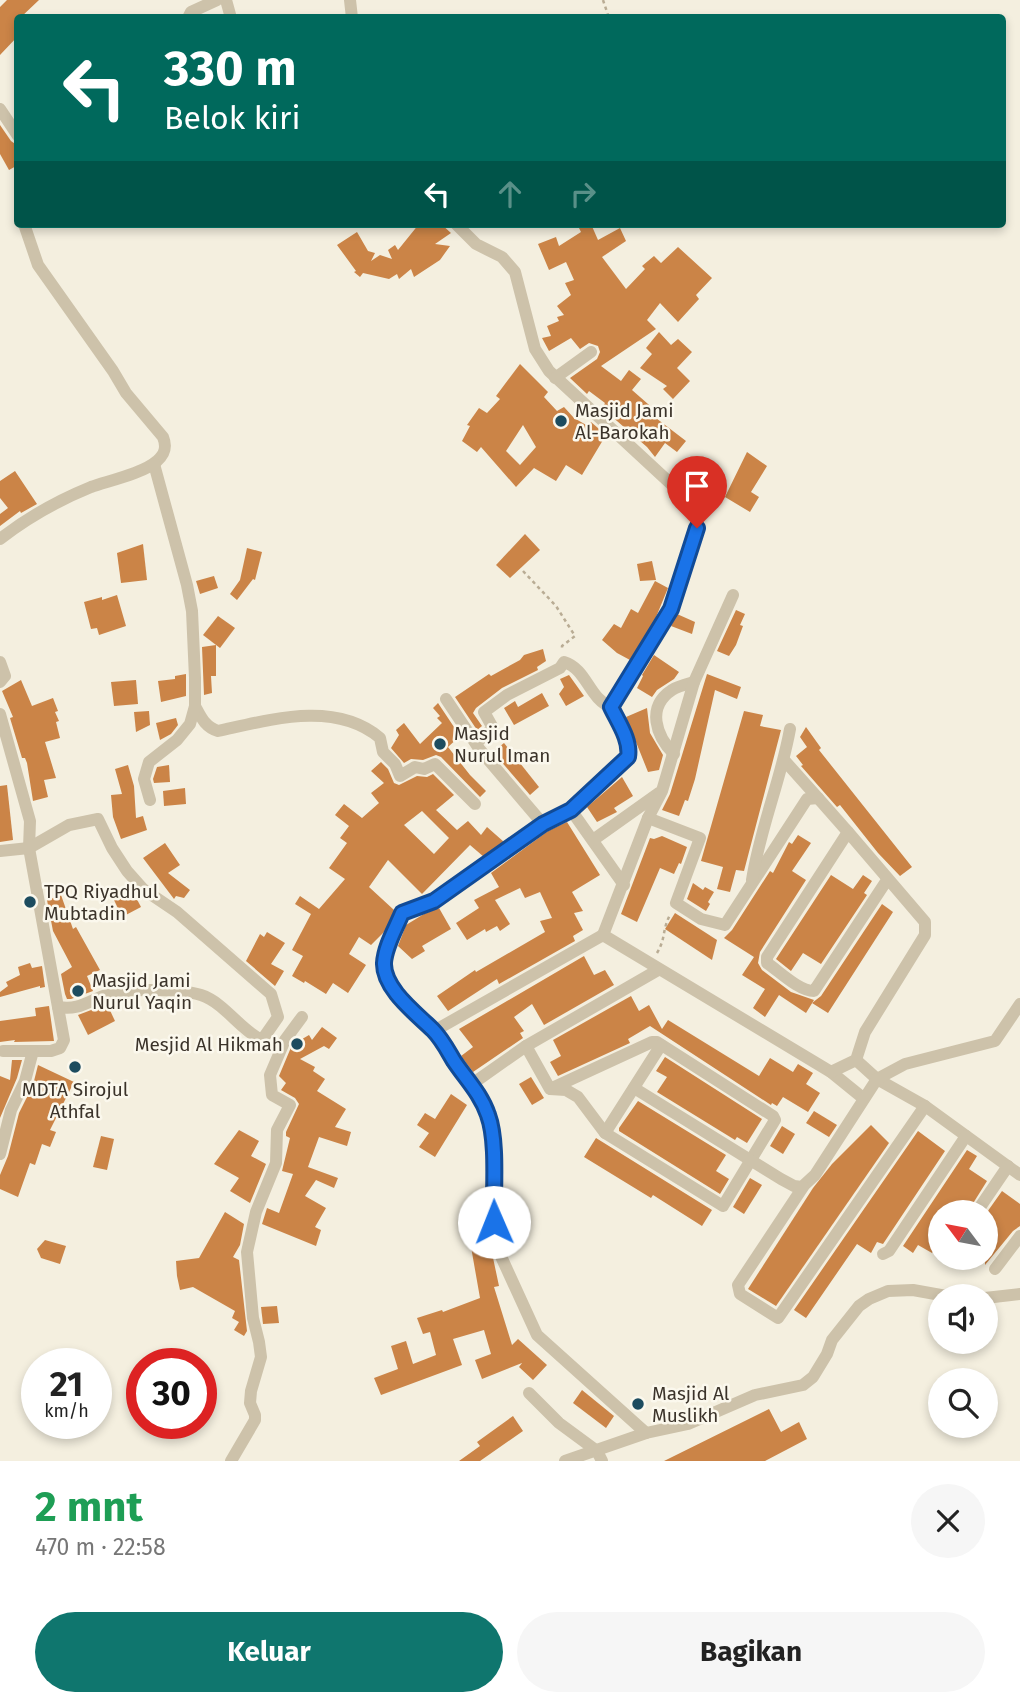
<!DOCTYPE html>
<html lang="id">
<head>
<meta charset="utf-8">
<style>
	:root { --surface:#fff; --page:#f6f6f6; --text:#222; --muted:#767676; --accent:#0f766e }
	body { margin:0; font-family:"Fira Sans",sans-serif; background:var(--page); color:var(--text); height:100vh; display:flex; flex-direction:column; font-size:26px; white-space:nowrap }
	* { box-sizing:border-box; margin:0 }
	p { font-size:23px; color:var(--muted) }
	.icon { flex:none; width:38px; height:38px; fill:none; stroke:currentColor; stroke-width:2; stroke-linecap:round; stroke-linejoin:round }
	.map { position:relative; height:1461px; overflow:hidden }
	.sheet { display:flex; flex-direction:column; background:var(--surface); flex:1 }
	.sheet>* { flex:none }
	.top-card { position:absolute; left:14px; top:14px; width:992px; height:214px; border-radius:7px; box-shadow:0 4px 10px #0003; background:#00695c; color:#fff; overflow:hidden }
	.needle { width:46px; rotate:302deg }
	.controls { position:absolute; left:928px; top:1200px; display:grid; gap:14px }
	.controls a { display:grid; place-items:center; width:70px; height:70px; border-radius:50%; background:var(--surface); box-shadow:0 4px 10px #0003; font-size:35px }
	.speed { position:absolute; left:21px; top:1348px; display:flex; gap:14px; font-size:35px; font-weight:700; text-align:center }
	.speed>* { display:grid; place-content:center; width:91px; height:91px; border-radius:50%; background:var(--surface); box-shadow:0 4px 10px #0003; line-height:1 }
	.speed small { font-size:18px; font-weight:400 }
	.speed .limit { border:10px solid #d22; background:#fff; color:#111 }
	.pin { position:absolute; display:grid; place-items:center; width:60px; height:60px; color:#fff; margin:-72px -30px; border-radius:50% 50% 50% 0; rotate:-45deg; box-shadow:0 0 7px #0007 }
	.pin .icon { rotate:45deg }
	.me { position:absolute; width:77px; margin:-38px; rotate:359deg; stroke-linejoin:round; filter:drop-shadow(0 0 5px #0008) }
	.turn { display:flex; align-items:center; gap:24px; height:147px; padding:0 35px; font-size:32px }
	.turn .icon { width:91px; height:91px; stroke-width:2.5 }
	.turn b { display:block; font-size:49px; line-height:60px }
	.lanes { display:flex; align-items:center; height:66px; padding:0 35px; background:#0003; justify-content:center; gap:35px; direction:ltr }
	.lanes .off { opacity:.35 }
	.round { display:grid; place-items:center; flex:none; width:74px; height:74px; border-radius:37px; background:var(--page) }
	.summary { display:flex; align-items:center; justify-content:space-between; height:119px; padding:0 35px }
	h1 { font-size:42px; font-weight:700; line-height:52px; color:#1e9e55 }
	.button { display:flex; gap:14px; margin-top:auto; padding:14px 35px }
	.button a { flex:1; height:80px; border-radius:42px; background:var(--accent); color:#fff; font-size:28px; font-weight:700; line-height:80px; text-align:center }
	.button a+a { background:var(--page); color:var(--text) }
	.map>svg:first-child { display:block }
	.building { fill:#cb8447; fill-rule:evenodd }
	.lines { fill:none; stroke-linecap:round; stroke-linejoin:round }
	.path { stroke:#b9ac94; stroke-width:2.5; stroke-dasharray:3.5 3.5; stroke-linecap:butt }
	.minor { stroke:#cdc2aa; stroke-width:12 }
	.route-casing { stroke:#114b97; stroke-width:18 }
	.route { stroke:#1a73e8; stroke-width:12 }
	.poi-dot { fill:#1d4c5f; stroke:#fbf8ed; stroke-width:2.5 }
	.labels { text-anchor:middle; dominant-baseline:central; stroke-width:5; stroke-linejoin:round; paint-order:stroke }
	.poi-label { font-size:19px; fill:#3b332a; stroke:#fbf8ed; text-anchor:start }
</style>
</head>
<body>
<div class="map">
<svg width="1020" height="1461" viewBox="0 0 1020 1461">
	<rect width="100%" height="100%" fill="#f4efdf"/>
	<g class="building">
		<path d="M7 0H39L20 18H18V36L0 55V7Z"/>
		<path d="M0 125 11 141 18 146V165L9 170 0 154Z"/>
		<path d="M419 224H441L451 233 435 244 450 246 440 260 414 277 411 269 399 279 397 274 389 279 363 273 360 277 354 272 356 271 337 245 357 232 368 251 375 253 371 261 380 255 392 259 388 250 395 245 398 250Z"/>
		<path d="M577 224H591L598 240 620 228 626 241 602 257 626 289 645 269 642 266 654 256 661 263 678 247 712 278 696 295 699 299 678 322 660 303 647 320 656 329 601 366 621 381 629 370 641 379 632 390 656 411 652 415 686 441 677 452 665 443 655 457 647 447 602 408 605 403 589 391 587 394 570 378 597 359 600 352 598 346 589 343 580 349 571 338 549 351 542 338 551 336 547 326 559 321 557 317 564 315 557 306 571 295 565 283 574 280 566 262 549 270 538 244 556 237 559 246 581 232Z"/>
		<path d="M659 332 671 345 678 339 692 352 677 368 690 381 673 399 663 389 667 386 640 368 652 354 646 348Z"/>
		<path d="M520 364 548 392 544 397 557 411 564 407 574 418 588 426 591 422 606 435 582 475 566 465 556 481 534 468 516 487 481 447 477 452 462 441 470 426 467 425 479 408 487 413 500 399 496 396ZM523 425 536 447 520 465 506 451Z"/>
		<path d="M747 452 767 466 751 492 759 497 750 512 725 497Z"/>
		<path d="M15 471 37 504 21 513 20 511 0 526V514L8 508 0 498V481Z"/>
		<path d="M525 534 540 550 510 578 496 565Z"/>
		<path d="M143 544 147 580 121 583 117 553Z"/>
		<path d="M247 548 262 552 255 580 253 579 237 600 230 594 240 580Z"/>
		<path d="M652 561 656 580 640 581 637 564Z"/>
		<path d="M214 576 218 588 200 594 196 581Z"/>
		<path d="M655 581 668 588 654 622 630 660 617 653 602 640 614 624 621 628 631 609 638 613Z"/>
		<path d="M117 595 126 626 99 635 97 628 91 629 84 602 102 597V600Z"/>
		<path d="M736 610 745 614 740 625 743 626 736 645 729 656 717 651Z"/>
		<path d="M677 614 695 622 692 634 671 626Z"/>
		<path d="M218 616 235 628 220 648 203 635Z"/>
		<path d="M216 645V676H211L212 693 204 695 202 647Z"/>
		<path d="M543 649 546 661 537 667 538 670 502 688 476 708 473 713 482 726 477 730 455 697 489 674 491 676 520 660 524 655Z"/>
		<path d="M654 655 679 672 674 679 657 690 652 697 637 688 643 676 642 675Z"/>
		<path d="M186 674V696L161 702 158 681 175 679V676Z"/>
		<path d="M707 674 741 687 737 699 715 690 695 779 688 801 685 800 679 816 662 810 670 794Z"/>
		<path d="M569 675 584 696 566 706 559 694 564 687 560 679Z"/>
		<path d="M21 680 32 706 53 698 58 711 55 712 59 721 56 722 60 738 45 742 56 778 44 780 48 797 33 801 27 763 25 758H22L10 718 13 717 2 691Z"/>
		<path d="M136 680 138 704 114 706 111 682Z"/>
		<path d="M542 693 549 706 514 725 504 708 515 701 518 707Z"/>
		<path d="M438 703 460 736 448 747 470 775 486 791 480 797 441 757 436 755 423 760 411 759 404 763 391 748 399 735 396 730 404 723 420 744 442 723 437 718 440 716 433 708Z"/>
		<path d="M647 708 650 733 663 755 659 770 648 772 626 717Z"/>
		<path d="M149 711 150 725 136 732 134 712Z"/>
		<path d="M744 711 763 715 760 726 781 730 744 871 736 870 730 892 717 889 723 867 701 861Z"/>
		<path d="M176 718 178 725 171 734 160 740 156 723Z"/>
		<path d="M806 727 821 748 819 750 912 867 900 876 878 853 840 805 837 807 801 766 803 765 796 756 807 747 800 737Z"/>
		<path d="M504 743 539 787 530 795 493 752Z"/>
		<path d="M381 762 388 769 394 783 399 785 417 776 427 777 433 774 454 795 436 810 457 830 468 821 481 835 487 827 504 842 484 857 470 845 422 894 388 860 369 887 394 910 386 930 371 945 359 937 349 954 366 965 348 993 333 983 326 994 305 981 304 983 292 976 303 956 292 950 311 914 295 904 300 896 319 909 345 879 329 868 347 843 340 838 349 826 335 815 344 804 362 818 379 803 371 793 384 783 371 771ZM422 811 449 838 434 854 404 825Z"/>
		<path d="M128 765 134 786 136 818 143 816 147 830 121 839 113 817 111 795 122 794 115 769Z"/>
		<path d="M169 765 170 782 154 783 153 779 157 767Z"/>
		<path d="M622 777 633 796 614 808 617 812 597 822 587 807Z"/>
		<path d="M7 785 13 840 0 842V786Z"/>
		<path d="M185 788 186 804 164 806 163 791Z"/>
		<path d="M567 822 600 875 572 892 583 911 574 913 583 930 573 936 575 941 499 984 497 979 448 1011 437 996 475 970 476 972 545 932 540 921 552 918 540 892 525 898 520 888 495 900 510 924 500 931 497 926 486 932 485 929 467 940 456 923 479 908 474 900 499 887 491 873 548 831Z"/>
		<path d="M798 835 811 843 792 871 806 880 760 952 758 963 762 970 791 992 814 1000 806 1013 779 995 765 1017 753 1008 765 989 742 975 754 957 724 938 732 930 770 871 773 873 789 842 792 844Z"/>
		<path d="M662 836 687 847 681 864 679 863 674 874 660 868 637 922 621 914 650 838 654 839Z"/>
		<path d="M165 843 180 865 168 873 190 890 184 898 176 896 174 899 143 858Z"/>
		<path d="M831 875 853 889 863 875 872 881 864 893 867 895 821 964 803 953 791 971 776 959Z"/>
		<path d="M693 883 703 890 705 887 714 892 708 902 710 904 706 911 687 899Z"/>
		<path d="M132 890 141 907 122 917 114 900Z"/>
		<path d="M61 895 73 929 76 927 100 970 87 976 93 991 71 999H67L65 994 61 974 72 967 53 931 47 900Z"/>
		<path d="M882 904 893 912 828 1013 812 1003 821 996Z"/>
		<path d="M439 908 451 929 422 946 425 951 412 959 398 946 406 925 424 914Z"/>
		<path d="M675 913 717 940 712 960 665 929Z"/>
		<path d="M267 932 285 943 271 964 284 971 275 986 246 961 260 934 264 937Z"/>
		<path d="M584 956 594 975 605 970 614 985 544 1025 532 1004 514 1017 524 1031 520 1033 523 1038 473 1072 461 1056 473 1047 459 1029Z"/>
		<path d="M30 963 32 968 42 966 45 987 40 988V986L0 997V992L8 986 6 982 20 975 18 967Z"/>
		<path d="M631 996 639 1011 649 1005 662 1029 668 1020 759 1076 770 1058 793 1072 798 1064 813 1073 806 1084 820 1093 808 1112 783 1097 777 1106 772 1103 771 1105 650 1026 628 1039 630 1043 558 1076 550 1062 561 1056 553 1040Z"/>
		<path d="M107 1004 115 1021 88 1035 78 1015Z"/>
		<path d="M49 1006 54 1041 14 1042 15 1040 0 1042V1021L36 1016 35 1008Z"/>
		<path d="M322 1027 337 1038 329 1049 324 1046 300 1059 315 1067 313 1071 325 1079 317 1091 346 1109 335 1127 351 1132 347 1146 319 1137 308 1167 338 1178 334 1188 316 1180 305 1196 326 1208 315 1227 321 1230 316 1246 262 1224 267 1208 279 1213 293 1174 282 1171 290 1138 286 1136V1132L299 1104 295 1098 281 1090 286 1083 279 1076 292 1045 309 1035 312 1040Z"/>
		<path d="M665 1057 762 1119 747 1143 737 1137 735 1140 657 1092 667 1077 656 1071Z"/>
		<path d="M12 1060H22L17 1078 0 1118V1076L10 1080Z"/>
		<path d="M38 1065 74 1082 50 1130 56 1132 50 1147 42 1144 35 1165 30 1163 18 1197 0 1189V1175L8 1156 19 1113 33 1085Z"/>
		<path d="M531 1077 544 1098 532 1105 519 1084Z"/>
		<path d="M451 1094 467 1105 435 1157 419 1147 429 1133 417 1125 425 1113 435 1119Z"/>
		<path d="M638 1101 726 1155 716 1171 729 1179 720 1194 619 1131V1128Z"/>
		<path d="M814 1111 837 1125 829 1137 806 1123Z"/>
		<path d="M871 1125 889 1143 776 1306 748 1289 813 1188 832 1164Z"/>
		<path d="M782 1126 795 1134 783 1154 770 1146Z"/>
		<path d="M239 1130 259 1141 251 1156 266 1164 250 1203 230 1191 239 1178 214 1164Z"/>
		<path d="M918 1131 945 1151 883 1244 877 1242 871 1253 857 1244 806 1318 794 1310Z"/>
		<path d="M101 1136 114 1139 107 1170 93 1167Z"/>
		<path d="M596 1138 712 1210 702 1226 653 1195 651 1198 584 1157Z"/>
		<path d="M967 1150 977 1156 969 1169 987 1181 967 1213H940V1241L932 1253 918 1245 913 1253 903 1246Z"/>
		<path d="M750 1178 762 1185 744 1214 733 1207Z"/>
		<path d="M1002 1191 1020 1204V1226L1013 1231 985 1265V1215Z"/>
		<path d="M225 1212 244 1224 240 1245 233 1257 239 1260 247 1331 244 1336 234 1330 239 1322 232 1318 235 1311 193 1287 180 1290 177 1276 176 1261 199 1258Z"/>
		<path d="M485 1220 499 1286 494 1287 512 1345 518 1339 547 1365 533 1380 519 1367 522 1363 482 1379 475 1360 491 1354 484 1330 453 1339 462 1365 381 1395 374 1378 398 1369 391 1346 406 1341 413 1364 436 1355 430 1332 423 1334 417 1318 442 1310 443 1312 480 1298 467 1224Z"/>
		<path d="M45 1240 66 1246 60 1264 41 1258 37 1249Z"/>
		<path d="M277 1306 279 1323 263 1324 261 1307Z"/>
		<path d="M582 1390 614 1416 606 1428 573 1403Z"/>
		<path d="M769 1409 781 1432 799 1422 807 1439 765 1461H664Z"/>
		<path d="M513 1416 523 1431 480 1461H459L480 1446 477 1442Z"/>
	</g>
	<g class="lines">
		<g class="path">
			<path d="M603 0 609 18"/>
			<path d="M523 571 556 606 575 636 562 646V651"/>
			<path d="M657 953C666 938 662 930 670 915"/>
		</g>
		<g class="minor">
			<path d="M226 0 231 18"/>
			<path d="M350 0 352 18"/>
			<path d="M188 18 191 12 217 0"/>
			<path d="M0 109 18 136"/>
			<path d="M456 224 476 244 502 257 515 272 535 349 549 371 683 495 697 518V528L683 575 662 626 611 707C618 722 631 740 628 757L571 810 543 824 478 872 455 885 434 901 402 913 391 940 384 964 391 986 408 1007 434 1031 460 1070 472 1084 489 1117 493 1151 494 1222 499 1252 537 1335 646 1433"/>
			<path d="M555 378 591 352"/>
			<path d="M0 539C27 518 59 500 91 487 108 481 144 473 157 461 165 454 167 447 163 437L126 393 113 371 38 265 24 224"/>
			<path d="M0 662 5 676 0 682"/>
			<path d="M446 699 480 750 543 824"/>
			<path d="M195 706C201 717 205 727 218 731 269 720 335 700 380 738L383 752 395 764 400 776 415 767 424 769 435 764 475 804"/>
			<path d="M0 714 30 821 29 848 64 1040 60 1048 51 1051H3"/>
			<path d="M476 743 493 728 484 712 507 695 560 668 564 662C587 669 589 699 611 707"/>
			<path d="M674 754C656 736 646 707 672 690 678 686 687 684 694 682"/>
			<path d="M818 798 848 832"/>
			<path d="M150 800 144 779 149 762 177 740 190 724 195 706V678L192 611 187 585 154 464"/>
			<path d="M571 810 624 885"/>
			<path d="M648 818 700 838 676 903 701 919 725 925 807 799 818 798 784 760"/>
			<path d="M593 840 659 793"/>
			<path d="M0 851 29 848 69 825 98 819 112 848 127 871 143 889 177 912 271 994 278 1017 262 1040C240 1030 225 1003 201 995 183 989 128 988 109 994 89 1000 80 1011 58 1007"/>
			<path d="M752 880C760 828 781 780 790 729"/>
			<path d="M603 935 648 818 662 791 694 682 733 595"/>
			<path d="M434 1031 603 935 831 1072 863 1098"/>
			<path d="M526 1046 550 1089 566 1090 578 1097 605 1133 723 1206 775 1120 773 1116 657 1042H652L550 1089"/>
			<path d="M856 1060 877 1079 925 1106 1020 1175"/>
			<path d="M831 1072 856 1060 865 1032 925 935V922L848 832 767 957V963C780 972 799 991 814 991L887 880"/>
			<path d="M472 1084 526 1046 658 970"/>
			<path d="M634 1088 781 1179 794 1186 802 1187 815 1175 877 1079 905 1064 995 1041 1020 1004"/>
			<path d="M605 1133 661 1045"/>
			<path d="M0 1154 11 1110 25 1081 33 1051"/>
			<path d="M803 1187 738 1285 740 1294 778 1318 925 1106"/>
			<path d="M976 1213 1008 1166"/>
			<path d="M883 1254 889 1251 966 1136"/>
			<path d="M995 1269 1020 1236"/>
			<path d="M985 1298 1020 1294"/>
			<path d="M529 1393 559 1423 597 1451 602 1461"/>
			<path d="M231 1461 255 1420V1415L250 1403 251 1391 261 1357 259 1342 253 1318 247 1252 256 1212 276 1163 277 1130 290 1105 272 1095 270 1075 285 1040 302 1017"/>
			<path d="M565 1461 646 1433 688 1424 755 1395 803 1385 813 1377 827 1354 832 1340 859 1306 869 1299 888 1291 913 1290 952 1297"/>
		</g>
	</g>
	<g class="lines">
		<defs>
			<path id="route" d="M494 1222C493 1192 498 1142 488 1115 481 1094 466 1079 454 1061 448 1051 442 1039 433 1030 417 1014 383 989 384 963 385 946 396 928 402 913L434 901 543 824 571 810 628 757C631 740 618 722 611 707L671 609 697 528"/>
		</defs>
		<use href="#route" class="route-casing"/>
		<use href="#route" class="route"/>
	</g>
	<g class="poi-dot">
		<circle cx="561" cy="421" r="7"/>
		<circle cx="440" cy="744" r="7"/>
		<circle cx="30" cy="902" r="7"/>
		<circle cx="78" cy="991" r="7"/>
		<circle cx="297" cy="1044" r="7"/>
		<circle cx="75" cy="1067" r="7"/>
		<circle cx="638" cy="1404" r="7"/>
	</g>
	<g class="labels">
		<g class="poi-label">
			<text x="575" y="410">Masjid Jami<tspan x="575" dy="22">Al-Barokah</tspan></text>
			<text x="454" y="733">Masjid<tspan x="454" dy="22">Nurul Iman</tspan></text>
			<text x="44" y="891">TPQ Riyadhul<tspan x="44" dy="22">Mubtadin</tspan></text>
			<text x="92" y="980">Masjid Jami<tspan x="92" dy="22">Nurul Yaqin</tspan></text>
			<text x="283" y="1044" text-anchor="end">Mesjid Al Hikmah</text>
			<text x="75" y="1089" text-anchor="middle">MDTA Sirojul<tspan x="75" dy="22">Athfal</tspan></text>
			<text x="652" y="1393">Masjid Al<tspan x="652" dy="22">Muslikh</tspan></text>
		</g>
	</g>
</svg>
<div class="controls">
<a><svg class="needle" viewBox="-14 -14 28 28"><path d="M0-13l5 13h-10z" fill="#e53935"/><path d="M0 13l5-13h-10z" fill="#767676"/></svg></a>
<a><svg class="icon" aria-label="sound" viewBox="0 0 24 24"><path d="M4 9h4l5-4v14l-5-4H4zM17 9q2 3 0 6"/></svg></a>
<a><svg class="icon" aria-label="search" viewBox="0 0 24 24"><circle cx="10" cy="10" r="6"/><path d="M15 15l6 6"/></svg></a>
</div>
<div class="speed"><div>21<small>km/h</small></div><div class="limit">30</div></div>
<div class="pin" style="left:697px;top:528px;background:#d93025"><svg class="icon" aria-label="arrive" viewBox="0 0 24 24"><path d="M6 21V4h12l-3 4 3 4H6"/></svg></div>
<svg class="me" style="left:494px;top:1222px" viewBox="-20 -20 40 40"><circle r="19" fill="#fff"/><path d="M0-13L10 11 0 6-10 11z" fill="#1a73e8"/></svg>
<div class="top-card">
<div class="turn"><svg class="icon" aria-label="left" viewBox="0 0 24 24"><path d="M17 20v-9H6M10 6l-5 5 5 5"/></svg><div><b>330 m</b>Belok kiri</div></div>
<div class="lanes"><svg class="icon" aria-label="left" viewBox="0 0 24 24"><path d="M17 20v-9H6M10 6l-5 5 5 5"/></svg><svg class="icon off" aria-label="ahead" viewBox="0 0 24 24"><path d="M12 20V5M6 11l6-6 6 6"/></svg><svg class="icon off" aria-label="right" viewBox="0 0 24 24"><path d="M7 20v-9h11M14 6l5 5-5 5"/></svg></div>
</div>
</div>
<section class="sheet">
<div class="summary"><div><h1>2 mnt</h1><p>470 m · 22:58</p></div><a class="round"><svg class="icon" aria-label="close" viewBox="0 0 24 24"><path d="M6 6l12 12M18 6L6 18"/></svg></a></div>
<div class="button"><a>Keluar</a><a>Bagikan</a></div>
</section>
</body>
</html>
